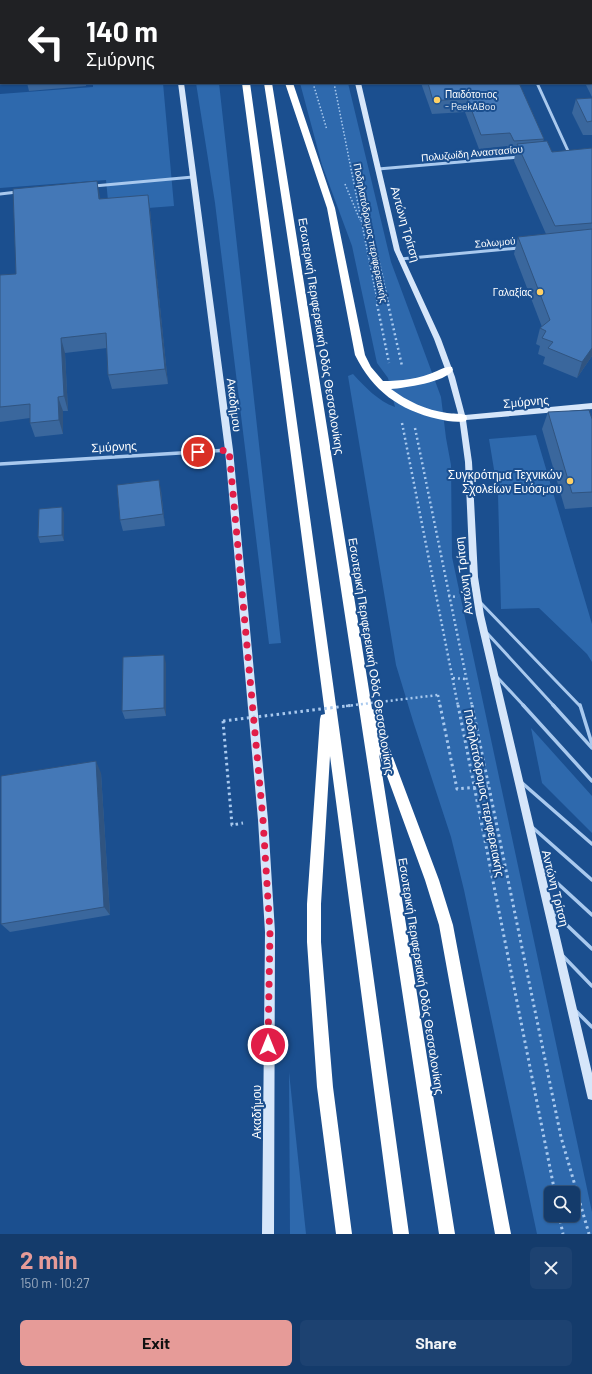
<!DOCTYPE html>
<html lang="en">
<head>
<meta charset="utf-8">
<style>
	:root { --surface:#143b6b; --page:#1d4271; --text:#f1f3f6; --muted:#9dadc1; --line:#33557e; --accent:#e69b98 }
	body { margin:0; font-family:Barlow,sans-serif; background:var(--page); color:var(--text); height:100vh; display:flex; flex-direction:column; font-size:15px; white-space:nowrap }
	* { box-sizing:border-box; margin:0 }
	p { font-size:13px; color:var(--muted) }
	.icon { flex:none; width:22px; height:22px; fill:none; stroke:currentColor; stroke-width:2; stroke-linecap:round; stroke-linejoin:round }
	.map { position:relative; height:1234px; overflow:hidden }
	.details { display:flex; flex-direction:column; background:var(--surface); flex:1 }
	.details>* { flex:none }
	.hud { position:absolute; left:0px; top:0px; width:592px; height:84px; box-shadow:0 1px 3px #0004,0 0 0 1px var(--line); background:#202124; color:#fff; overflow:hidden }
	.controls { position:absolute; left:544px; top:1186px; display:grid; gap:8px }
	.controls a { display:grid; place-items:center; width:36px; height:36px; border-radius:6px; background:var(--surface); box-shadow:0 1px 3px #0004,0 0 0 1px var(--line); font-size:20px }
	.pin { position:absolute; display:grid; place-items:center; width:34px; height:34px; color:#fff; margin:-17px; border:2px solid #fff; border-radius:50%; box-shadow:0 1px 4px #0007 }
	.me { position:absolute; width:44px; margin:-22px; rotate:0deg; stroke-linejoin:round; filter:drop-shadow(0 0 3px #0008) }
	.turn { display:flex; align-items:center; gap:14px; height:84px; padding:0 20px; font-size:18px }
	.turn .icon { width:52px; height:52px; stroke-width:2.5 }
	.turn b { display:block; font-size:28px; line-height:34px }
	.round { display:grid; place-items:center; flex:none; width:42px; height:42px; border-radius:6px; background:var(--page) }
	.overview { display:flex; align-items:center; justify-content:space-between; height:68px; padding:0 20px }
	h1 { font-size:24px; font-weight:700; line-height:30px; color:var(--accent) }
	.cta { display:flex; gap:8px; margin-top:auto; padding:8px 20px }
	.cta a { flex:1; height:46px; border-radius:6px; background:var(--accent); color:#111; font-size:16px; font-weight:700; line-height:46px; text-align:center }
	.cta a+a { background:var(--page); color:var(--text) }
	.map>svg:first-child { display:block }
	.green { fill:#2e69ad; fill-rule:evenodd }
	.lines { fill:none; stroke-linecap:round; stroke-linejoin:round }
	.path-far2 { stroke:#a9c9ee; stroke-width:1.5; stroke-dasharray:1.5 2; stroke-linecap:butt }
	.path-far1 { stroke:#a9c9ee; stroke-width:2.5; stroke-dasharray:2 3; stroke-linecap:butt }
	.path { stroke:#a9c9ee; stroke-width:3; stroke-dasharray:2.5 3.5; stroke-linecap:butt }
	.lane-far1 { stroke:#a9c9ee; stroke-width:3 }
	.lane { stroke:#a9c9ee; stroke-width:3.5 }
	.street-far1 { stroke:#a9c9ee; stroke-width:3 }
	.street { stroke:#a9c9ee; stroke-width:3.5 }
	.secondary { fill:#d6e6fa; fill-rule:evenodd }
	.highway { fill:#fff; fill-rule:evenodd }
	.path-bridge-far1 { stroke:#a9c9ee; stroke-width:2.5; stroke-dasharray:2 3; stroke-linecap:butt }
	.path-bridge { stroke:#a9c9ee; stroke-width:3; stroke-dasharray:2.5 3.5; stroke-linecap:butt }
	.wall { fill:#3a679d }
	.shaded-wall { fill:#305480 }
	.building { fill:#4478b7; stroke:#305480 }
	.route { stroke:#e11d48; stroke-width:7; stroke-dasharray:0 12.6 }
	.poi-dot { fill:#ffd166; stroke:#1b4f8f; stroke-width:1.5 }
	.labels { text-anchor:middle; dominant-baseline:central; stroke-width:4; stroke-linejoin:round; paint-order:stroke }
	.far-poi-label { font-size:10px; fill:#fff; stroke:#1b4f8f; text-anchor:start }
	.far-street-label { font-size:10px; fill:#fff; stroke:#1b4f8f }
	.street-label { font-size:12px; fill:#fff; stroke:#1b4f8f }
	.poi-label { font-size:12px; fill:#fff; stroke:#1b4f8f; text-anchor:end }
</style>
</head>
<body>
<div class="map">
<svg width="592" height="1234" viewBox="0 0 592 1234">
	<rect width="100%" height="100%" fill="#1b4f8f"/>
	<g class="green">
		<path d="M93 83H163L174 206 109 211 106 180 0 188V94L93 87Z"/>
		<path d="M196 83H219L281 643 269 644 215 203Z"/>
		<path d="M300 83H348L391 262 441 397 446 438 451 465 452 557 592 1212V1234H537L464 890 451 837 413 721 396 665 348 376 353 374C365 387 378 401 395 407L388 378 377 363 352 246 322 165ZM551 1193H573V1215H551Z"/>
		<path d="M536 435 592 624V662L587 654 539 608 501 609 498 494 489 439Z"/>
		<path d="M531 728 592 796V833L542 783Z"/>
		<path d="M289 1072 306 1234H290Z"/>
	</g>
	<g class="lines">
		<g class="path-far2">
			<path d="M313 83 327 130"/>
			<path d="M334 83 378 305"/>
			<path d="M345 184 360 220"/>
			<path d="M378 256 389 305"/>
		</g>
		<g class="path-far1">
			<path d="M377 304 389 363"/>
			<path d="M388 304 402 366"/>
			<path d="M402 423 458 706"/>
			<path d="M415 428 472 706"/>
			<path d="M448 596 458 597"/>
			<path d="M453 678 466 679"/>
			<path d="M438 695 440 706"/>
		</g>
		<g class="path">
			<path d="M440 705 457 789 488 786"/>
			<path d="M458 705 555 1193"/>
			<path d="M472 705 561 1137 589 1234"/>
			<path d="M223 721 232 825 243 823"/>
			<path d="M559 1215 563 1234"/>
		</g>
		<g class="lane-far1">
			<path d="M480 602 580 706"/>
			<path d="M487 633 554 706"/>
			<path d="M497 677 524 706"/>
		</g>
		<g class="lane">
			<path d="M523 705 592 781"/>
			<path d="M553 705 592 748"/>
			<path d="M580 705 592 744"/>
			<path d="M521 782 592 844"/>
			<path d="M532 827 592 880"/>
			<path d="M542 869 592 915"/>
			<path d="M551 910 592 949"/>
			<path d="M563 956 592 986"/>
			<path d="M576 1011 592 1027"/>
		</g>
		<g class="street-far1">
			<path d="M537 83 569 153"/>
			<path d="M378 169 519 157"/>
			<path d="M94 186 193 177"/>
			<path d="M0 194 17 192"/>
			<path d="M400 259 519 248"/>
		</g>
		<path class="street" d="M0 464 229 450"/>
		<g class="secondary">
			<rect x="181" y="0" width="4" height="1"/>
			<rect x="338" y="0" width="4" height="1"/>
			<path d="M178 83H184L233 450 268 820 275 932 274 1234H262L265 932 258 820 225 450Z"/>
			<path d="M355 83H361L400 250 441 339 455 377 465 415 592 403V409L466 420 472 462 478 577 484 615 592 1073V1100L588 1099 587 1095 476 615 470 577 465 462 459 417 448 377 434 339 394 250Z"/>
		</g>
		<g class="highway">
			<path d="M230 0H238L239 1H231Z"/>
			<rect x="251" y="0" width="8" height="1"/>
			<rect x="262" y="0" width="8" height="1"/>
			<path d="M242 83H250L409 1234H393L330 756 321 904V942L333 1087 352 1234H336L317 1087 307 942V904L320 719 321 715 325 714Z"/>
			<path d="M264 83H272L372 709 376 711 377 715 439 880 453 925 511 1234H495L439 925 425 880 379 754 455 1234H439Z"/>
			<path d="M285 83H293L335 208 365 355 371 367 383 381C401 381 419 379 437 371 442 369 446 366 452 367L453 370C446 382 404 388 391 389 407 401 426 410 447 413 453 414 459 413 466 415L467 418 466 421C457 423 447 421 438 419 399 410 373 391 355 355L327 208Z"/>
		</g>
		<path class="path-bridge-far1" d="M346 706 438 695"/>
		<path class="path-bridge" d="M223 721 354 705"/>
	</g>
	<g class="wall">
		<rect x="26" y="0" width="101" height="1"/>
		<path d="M390 0H592V97L585 83H591V1H390Z"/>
		<path d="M27 83H86V86L29 91Z"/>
		<path d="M421 83H519L544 139 543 142 552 152 592 148V356L577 378 543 364 545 357 538 354 540 346 536 344 540 328 542 327 514 254 518 237 546 234 514 161 515 154 511 155 507 146 479 149 465 112 432 114Z"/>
		<path d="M592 98V135H583L572 113 576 99Z"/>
		<path d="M148 195 150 210 168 384 112 389 108 375 107 348 65 353 68 411H63V434L35 437 30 423V418L0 422V275L16 274 100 196V199Z"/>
		<path d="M548 412 592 419V507L565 509 542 429Z"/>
		<path d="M161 491 165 526 123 531 120 520Z"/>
		<path d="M64 513V541L40 543 38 537Z"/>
		<path d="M166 663V716L125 719 122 711Z"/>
		<path d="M101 773 110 915 10 932 1 924Z"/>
	</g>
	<g class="shaded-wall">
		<path d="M97 181 100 196 102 214 99 199Z"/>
		<path d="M148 195 150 210 168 384 165 369Z"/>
		<path d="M61 338 65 353 68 411 64 396Z"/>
		<path d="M592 348V356L577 378 582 362Z"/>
		<path d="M58 397 63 411V434L59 420Z"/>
		<path d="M159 480 161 491 165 526 163 514Z"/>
		<path d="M62 507 64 513V541L62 535Z"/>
		<path d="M164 655 166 663V716L164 708Z"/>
		<path d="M96 761 101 773 110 915 104 907Z"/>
	</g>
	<g class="building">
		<rect x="26" y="0" width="62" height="1"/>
		<path d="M88 0H118L103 1H88Z"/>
		<path d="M395 0H592V76L591 74V1H396Z"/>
		<path d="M428 83H519L544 139 514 141 510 133 481 135 467 98 433 101Z"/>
		<path d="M592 98V121L587 122 576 99Z"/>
		<path d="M547 141 552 152 592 148V223L555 226 517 144Z"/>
		<path d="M97 181 99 199 148 195 165 369 108 375 106 333 61 338 64 396 58 397 59 420 30 423V404L0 407V275L16 274 13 189Z"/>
		<path d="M592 229V348L582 362 548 348 553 342 542 338 546 331 540 328 550 320 518 237Z"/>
		<path d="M589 410 592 419V492L572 493 548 412Z"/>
		<path d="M159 480 163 514 120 520 117 485Z"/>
		<path d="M62 507V535L38 537 39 509Z"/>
		<path d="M164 655V708L122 711 123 657Z"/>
		<path d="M96 761 104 907 1 924V776Z"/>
	</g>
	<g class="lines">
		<path class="route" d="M198 452 229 450 263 820 270 932 268 1045"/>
	</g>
	<g class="poi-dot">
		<circle cx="437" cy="100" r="4"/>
		<circle cx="540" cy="292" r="4"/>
		<circle cx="570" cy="481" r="4"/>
	</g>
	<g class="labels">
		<g class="far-poi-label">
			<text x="445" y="94">Παιδότοπος<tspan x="445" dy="12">- PeekABoo</tspan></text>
			<text x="532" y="292" text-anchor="end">Γαλαξίας</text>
		</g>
		<g class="far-street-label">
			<text transform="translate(472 153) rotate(-5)">Πολυζωίδη Αναστασίου</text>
			<text transform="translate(371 233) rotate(79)">Ποδηλατόδρομος περιφερειακής</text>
			<text transform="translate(495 242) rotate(-5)">Σολωμού</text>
		</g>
		<g class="street-label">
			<text transform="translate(406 224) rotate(74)">Αντώνη Τρίτση</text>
			<text transform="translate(322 336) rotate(81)">Εσωτερική Περιφερειακή Οδός Θεσσαλονίκης</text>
			<text transform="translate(526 401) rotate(-5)">Σμύρνης</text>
			<text transform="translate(235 405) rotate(83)">Ακαδήμου</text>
			<text transform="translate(114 446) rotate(-3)">Σμύρνης</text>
			<text transform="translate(463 576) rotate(-97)">Αντώνη Τρίτση</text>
			<text transform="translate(372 656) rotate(81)">Εσωτερική Περιφερειακή Οδός Θεσσαλονίκης</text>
			<text transform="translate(485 793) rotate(79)">Ποδηλατόδρομος περιφερειακής</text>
			<text transform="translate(556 888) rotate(76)">Αντώνη Τρίτση</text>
			<text transform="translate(422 976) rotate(81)">Εσωτερική Περιφερειακή Οδός Θεσσαλονίκης</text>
			<text transform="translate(256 1112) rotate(-90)">Ακαδήμου</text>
		</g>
		<g class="poi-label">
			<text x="562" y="474">Συγκρότημα Τεχνικών<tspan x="562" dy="14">Σχολείων Ευόσμου</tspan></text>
		</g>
	</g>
</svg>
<div class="controls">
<a><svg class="icon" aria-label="search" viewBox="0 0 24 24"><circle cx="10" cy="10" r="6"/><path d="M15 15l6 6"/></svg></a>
</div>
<div class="pin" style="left:198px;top:452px;background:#d93025"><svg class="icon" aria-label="arrive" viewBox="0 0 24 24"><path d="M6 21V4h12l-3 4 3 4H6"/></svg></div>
<svg class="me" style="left:268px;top:1045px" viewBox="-20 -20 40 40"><circle r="17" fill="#e11d48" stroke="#fff" stroke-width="3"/><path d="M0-11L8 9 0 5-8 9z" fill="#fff"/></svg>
<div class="hud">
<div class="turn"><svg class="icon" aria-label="left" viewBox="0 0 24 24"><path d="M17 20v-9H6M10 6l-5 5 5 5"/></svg><div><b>140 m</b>Σμύρνης</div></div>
</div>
</div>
<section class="details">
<div class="overview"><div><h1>2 min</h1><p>150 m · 10:27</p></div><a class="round"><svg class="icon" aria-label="close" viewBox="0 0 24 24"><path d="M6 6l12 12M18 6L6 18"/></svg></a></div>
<div class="cta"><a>Exit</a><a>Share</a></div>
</section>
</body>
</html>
